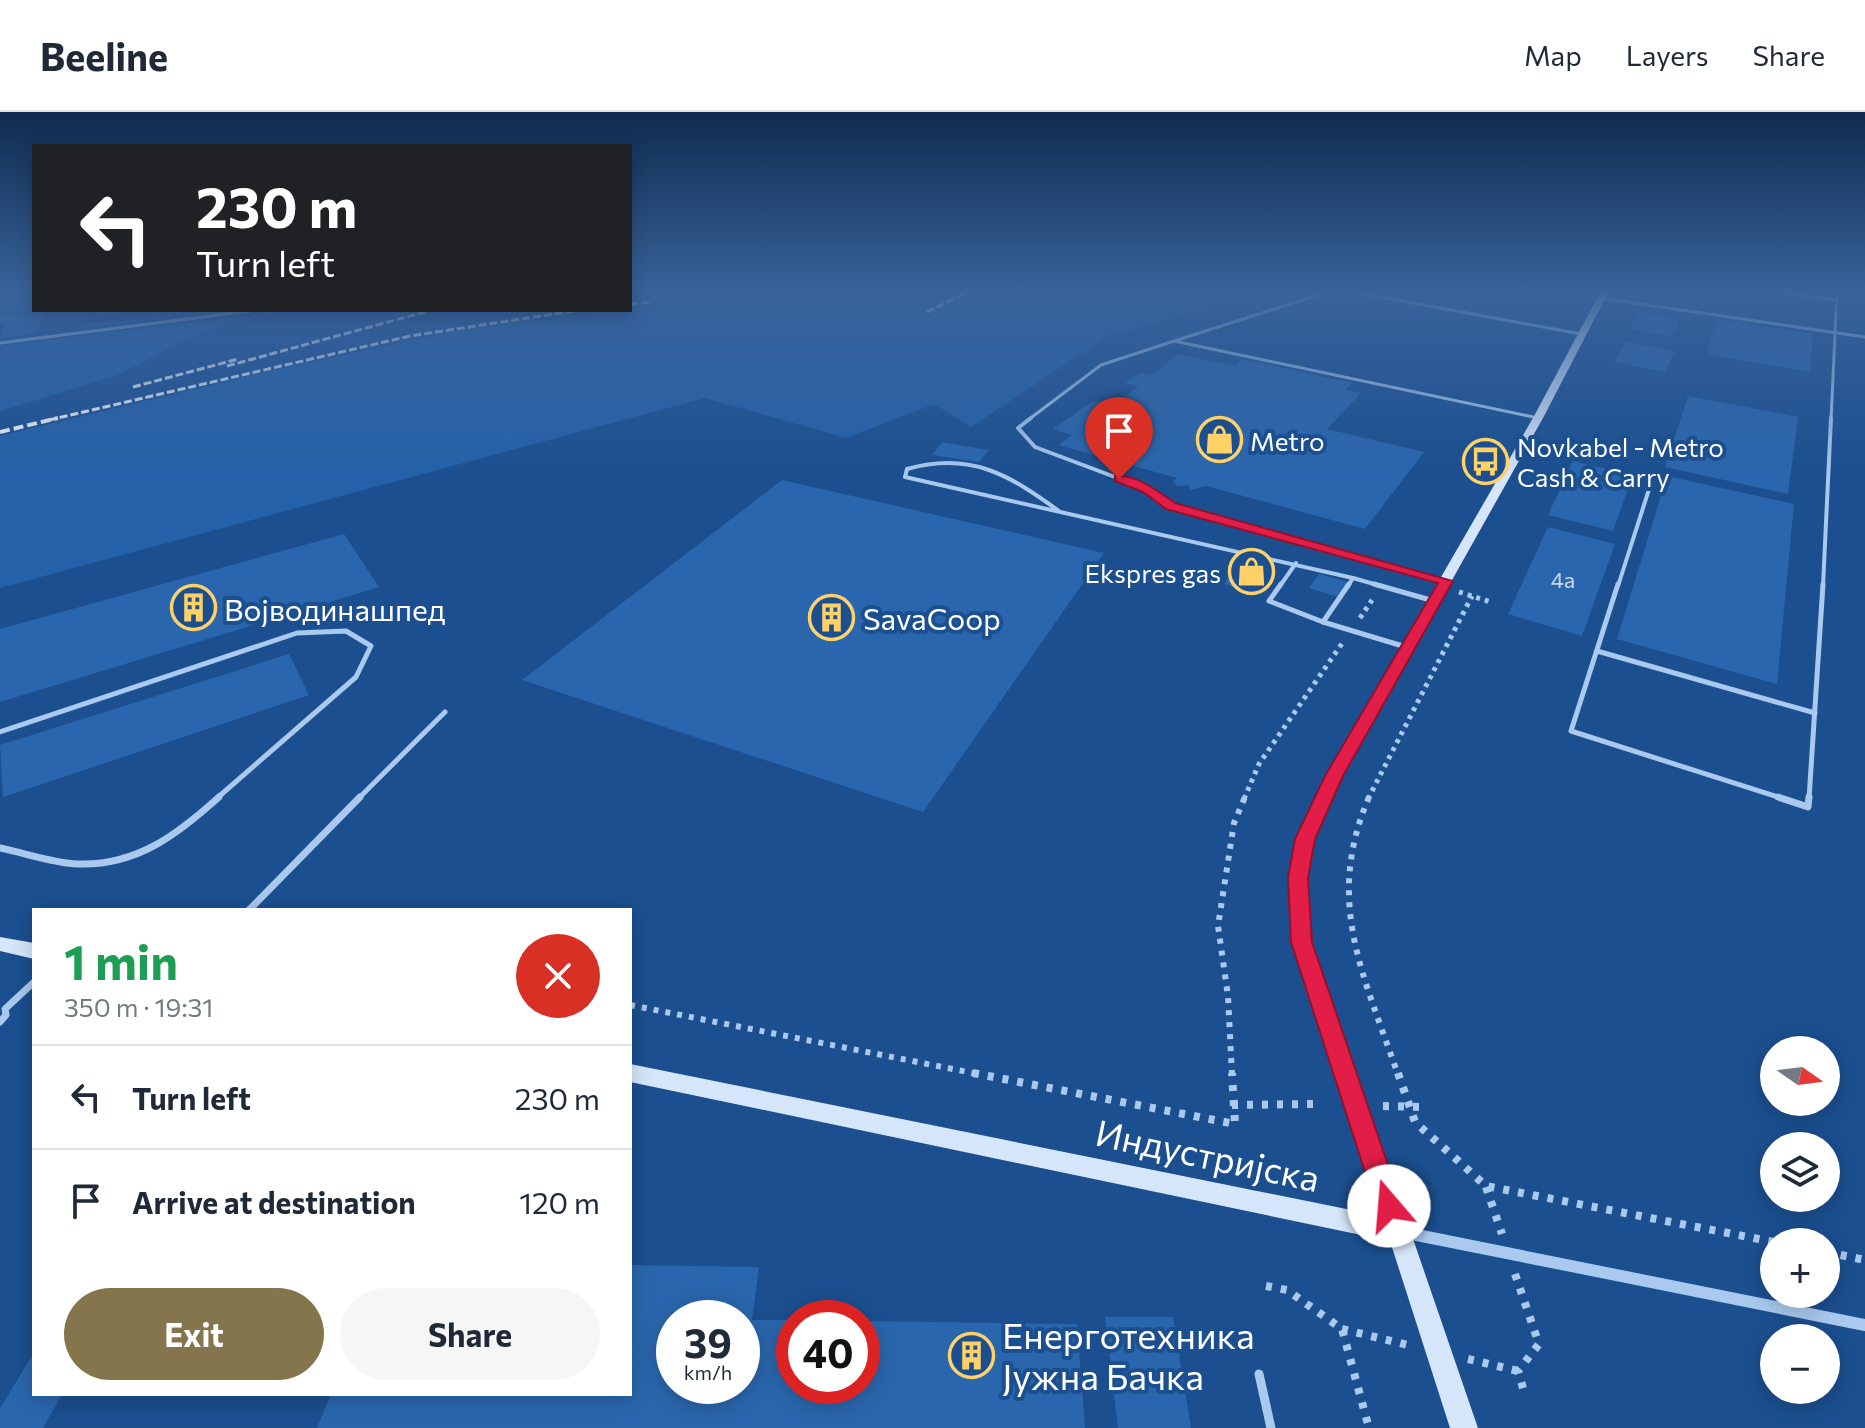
<!DOCTYPE html>
<html lang="en">
<head>
<meta charset="utf-8">
<style>
	:root { --surface:#fff; --page:#f6f6f7; --text:#1f2937; --muted:#747a83; --line:#e0e1e3; --accent:#84754c }
	body { margin:0; font-family:Commissioner,sans-serif; background:var(--page); color:var(--text); height:100vh; display:flex; flex-direction:column; font-size:30px; white-space:nowrap }
	* { box-sizing:border-box; margin:0 }
	p { font-size:26px; color:var(--muted) }
	.icon { flex:none; width:44px; height:44px; fill:none; stroke:currentColor; stroke-width:2; stroke-linecap:round; stroke-linejoin:round }
	.map { position:relative; flex:1; overflow:hidden }
	.panel { position:absolute; left:32px; top:796px; width:600px; height:488px; display:flex; flex-direction:column; background:var(--surface); border-radius:0px; box-shadow:0 4px 20px #0003 }
	.panel>* { flex:none }
	.hud { position:absolute; left:32px; top:32px; width:600px; height:168px; border-radius:0px; box-shadow:0 4px 20px #0003; background:#202124; color:#fff; overflow:hidden }
	.needle { width:52px; rotate:104deg }
	.controls { position:absolute; left:1760px; top:924px; display:grid; gap:16px }
	.controls a { display:grid; place-items:center; width:80px; height:80px; border-radius:50%; background:var(--surface); box-shadow:0 4px 20px #0003; font-size:40px }
	.speed { position:absolute; left:656px; top:1188px; display:flex; gap:16px; font-size:40px; font-weight:700; text-align:center }
	.speed>* { display:grid; place-content:center; width:104px; height:104px; border-radius:50%; background:var(--surface); box-shadow:0 4px 20px #0003; line-height:1 }
	.speed small { font-size:20px; font-weight:400 }
	.speed .limit { border:12px solid #d22; background:#fff; color:#111 }
	.pin { position:absolute; display:grid; place-items:center; width:68px; height:68px; color:#fff; margin:-82px -34px; border-radius:50% 50% 50% 0; rotate:-45deg; box-shadow:0 0 8px #0007 }
	.pin .icon { rotate:45deg }
	.me { position:absolute; width:88px; margin:-44px; rotate:342deg; stroke-linejoin:round; filter:drop-shadow(0 0 6px #0008) }
	.turn { display:flex; align-items:center; gap:28px; height:168px; padding:0 32px; font-size:36px }
	.turn .icon { width:104px; height:104px; stroke-width:2.5 }
	.turn b { display:block; font-size:56px; line-height:68px }
	.round { display:grid; place-items:center; flex:none; width:84px; height:84px; border-radius:42px; background:var(--page) }
	.headline { display:flex; align-items:center; justify-content:space-between; height:136px; padding:0 32px }
	h1 { font-size:48px; font-weight:700; line-height:60px; color:#1e9e55 }
	.action { display:flex; gap:16px; margin-top:auto; padding:16px 32px }
	.action a { flex:1; height:92px; border-radius:48px; background:var(--accent); color:#fff; font-size:32px; font-weight:700; line-height:92px; text-align:center }
	.action a+a { background:var(--page); color:var(--text) }
	ul { padding:0; list-style:none }
	li { display:flex; align-items:center; gap:24px; height:104px; padding:0 32px; border-top:2px solid var(--line) }
	li div { flex:1 }
	li b { display:block; font-size:30px }
	li em { font-style:normal }
	header { display:flex; align-items:center; gap:48px; box-sizing:border-box; height:112px; padding:0 40px; background:var(--surface); border-bottom:2px solid var(--line) }
	header strong { font-size:38px }
	nav { display:flex; gap:44px; margin-inline-start:auto; font-size:28px }
	.map>svg:first-child { display:block }
	.green { fill:#2461a8 }
	.building { fill:#2a66ad; fill-rule:evenodd }
	.lines { fill:none; stroke-linecap:round; stroke-linejoin:round }
	.path-far2 { stroke:#a9c9ee; stroke-width:5; stroke-dasharray:4 5; stroke-linecap:butt }
	.path-far1 { stroke:#a9c9ee; stroke-width:6; stroke-dasharray:5 7; stroke-linecap:butt }
	.path { stroke:#a9c9ee; stroke-width:8; stroke-dasharray:6 9; stroke-linecap:butt }
	.lane-far4 { stroke:#a9c9ee; stroke-width:3 }
	.lane-far3 { stroke:#a9c9ee; stroke-width:4 }
	.lane-far2 { stroke:#a9c9ee; stroke-width:5 }
	.lane-far1 { stroke:#a9c9ee; stroke-width:7 }
	.lane { stroke:#a9c9ee; stroke-width:9 }
	.street { stroke:#a9c9ee; stroke-width:12 }
	.secondary { fill:#d6e6fa; fill-rule:evenodd }
	.rail-far1 { stroke:#fff; stroke-width:3; stroke-dasharray:8 3; stroke-linecap:butt }
	.rail { stroke:#fff; stroke-width:4; stroke-dasharray:10 4; stroke-linecap:butt }
	.route { fill:#e11d48; stroke:#92132f; stroke-width:2 }
	.labels { text-anchor:middle; dominant-baseline:central; stroke-width:8; stroke-linejoin:round; paint-order:stroke }
	.far-number-label { font-size:22px; fill:#cad9ea }
	.far-poi-label { font-size:26px; fill:#fff; stroke:#1b4f8f; text-anchor:start }
	.poi-label { font-size:30px; fill:#fff; stroke:#1b4f8f; text-anchor:start }
	.near-street-label { font-size:36px; fill:#fff; stroke:#1b4f8f }
	.near-poi-label { font-size:36px; fill:#fff; stroke:#1b4f8f; text-anchor:start }
</style>
</head>
<body>
<header>
<strong>Beeline</strong>
<nav><a>Map</a><a>Layers</a><a>Share</a></nav>
</header>
<div class="map">
<svg width="1865" height="1316" viewBox="0 0 1865 1316">
	<rect width="100%" height="100%" fill="#1b4f8f"/>
	<g class="green">
		<path d="M0 179H34V197L0 202Z"/>
		<path d="M914 179H930L937 189 984 179H1232L1250 185 1108 224 971 315 934 292 846 326 705 286 0 476V324L265 260 461 218 630 198 674 187 741 188Z"/>
		<path d="M50 198H159L44 212Z"/>
		<path d="M188 198H232L79 217 82 212Z"/>
		<path d="M293 198 206 218 115 264 0 299V234Z"/>
	</g>
	<g class="building">
		<path d="M47 199 36 221 0 226 5 211 0 212V204Z"/>
		<path d="M1639 200 1680 207 1672 225 1629 217Z"/>
		<path d="M1717 207 1813 222 1810 260 1707 242Z"/>
		<path d="M1626 230 1675 239 1665 260 1614 250Z"/>
		<path d="M1179 242 1235 254 1243 247 1352 271 1345 278 1361 281 1327 317 1424 340 1365 417 1206 374 1190 378 1188 373 1177 374 1173 369 1177 366 1058 333 1072 323 1053 317 1093 289 1112 294 1139 274 1125 271 1141 260 1151 263Z"/>
		<path d="M1688 284 1798 305 1788 382 1665 355Z"/>
		<path d="M942 330 989 338 979 350 932 343Z"/>
		<path d="M1573 349 1633 363 1613 419 1548 403Z"/>
		<path d="M1667 364 1794 392 1777 572 1617 527Z"/>
		<path d="M782 368 1104 441 923 700 522 568Z"/>
		<path d="M1548 415 1615 432 1582 524 1508 502Z"/>
		<path d="M344 422 379 475 0 590V517Z"/>
		<path d="M1244 443 1276 453 1251 480 1224 472Z"/>
		<path d="M1319 462 1348 470 1338 485 1309 476Z"/>
		<path d="M289 542 309 583 3 685 0 633Z"/>
		<path d="M630 1153 759 1155 752 1208H794V1274H862V1209L1077 1212 1085 1316H317L331 1282H630ZM674 1206H742V1274H674Z"/>
		<path d="M1105 1205H1173L1191 1316H1118Z"/>
		<path d="M34 1241V1282H62L43 1316H0V1296Z"/>
	</g>
	<g class="lines">
		<g class="path-far2">
			<path d="M1459 480 1491 490"/>
			<path d="M1360 506 1372 488"/>
			<path d="M1244 687 1259 652 1343 530"/>
			<path d="M1368 687 1472 484"/>
		</g>
		<g class="path-far1">
			<path d="M1369 685C1324 790 1364 863 1398 963"/>
			<path d="M630 893 983 963"/>
			<path d="M1232 963 1228 884 1218 814 1234 711 1245 685"/>
		</g>
		<g class="path">
			<path d="M973 961 1235 1012 1232 961"/>
			<path d="M1398 961 1415 1010 1486 1074 1774 1130"/>
			<path d="M1232 993 1313 992"/>
			<path d="M1383 994 1424 995"/>
			<path d="M1486 1075 1502 1122"/>
			<path d="M1826 1140 1865 1148"/>
			<path d="M1515 1162 1539 1232 1518 1259 1525 1283"/>
			<path d="M1266 1174 1287 1178 1342 1217 1369 1316"/>
			<path d="M1342 1217 1412 1234"/>
			<path d="M1468 1247 1518 1259"/>
		</g>
		<g class="lane-far4">
			<path d="M1331 179 1174 229 1538 306"/>
			<path d="M1348 179 1581 222"/>
			<path d="M1775 179 1836 188"/>
			<path d="M1600 186 1865 225"/>
			<path d="M0 231 257 198"/>
			<path d="M1028 308 1101 253 1174 229"/>
			<path d="M1831 308 1837 179"/>
		</g>
		<g class="lane-far3">
			<path d="M1031 306 1018 316 1035 335 1147 377 1170 394 1446 469"/>
			<path d="M1059 399C1009 363 971 339 907 357L905 365 1353 466"/>
			<path d="M1280 474 1296 451"/>
			<path d="M1348 474 1353 466 1381 474"/>
			<path d="M1618 474 1652 368"/>
			<path d="M1823 474 1831 306"/>
		</g>
		<g class="lane-far2">
			<path d="M1281 472 1269 489 1323 510"/>
			<path d="M1349 472 1323 510 1406 535"/>
			<path d="M1374 472 1434 489"/>
			<path d="M1618 472 1571 619 1784 687"/>
			<path d="M1597 539 1815 601"/>
			<path d="M0 620 297 521 346 519 371 534 356 565 216 687"/>
			<path d="M358 687 445 600"/>
			<path d="M1809 687 1823 472"/>
		</g>
		<g class="lane-far1">
			<path d="M1778 685 1808 695 1809 685"/>
			<path d="M0 736C25 741 53 751 78 752 137 754 178 722 219 685"/>
			<path d="M249 798 360 685"/>
			<path d="M0 910 6 903 5 897 34 870"/>
		</g>
		<path class="lane" d="M1259 1262 1271 1316"/>
		<path class="street" d="M1402 1120 1865 1213"/>
		<g class="secondary">
			<path d="M1601 179H1609L1543 306 1342 664 1314 727 1307 766 1311 830 1478 1316H1450L1390 1129 630 970V952L1381 1104 1293 830 1289 766 1296 727 1326 664 1533 306Z"/>
			<path d="M0 825 34 831V847L0 839Z"/>
		</g>
		<g class="rail-far1">
			<path d="M630 192 652 190"/>
			<path d="M927 200 969 179"/>
			<path d="M227 254 432 198"/>
			<path d="M133 275 238 247"/>
			<path d="M49 308 410 224 580 198"/>
		</g>
		<path class="rail" d="M0 320 58 306"/>
	</g>
	<linearGradient id="sky" x2="0" y2="1"><stop stop-color="#0f2b4f"/><stop offset="0.49" stop-color="#39639b"/><stop offset="1" stop-color="#39639b" stop-opacity="0"/></linearGradient>
	<rect width="1865" height="363" fill="url(#sky)"/>
	<path class="route" d="M1115 364C1136 362 1158 379 1175 391L1453 469 1343 664 1315 727 1308 766 1312 830 1402 1094 1398 1103 1389 1107 1380 1103 1376 1094 1291 830 1288 766 1295 727 1325 664 1438 471 1166 397 1143 380 1115 369Z"/>
	<defs>
		<symbol id="shop-ring" viewBox="-11 -11 22 22"><circle r="9.5" fill="#1b4f8f" stroke="#ffd166" stroke-width="1.5"/><path d="M-5-2.5h2.3a2.7 3.5 0 0 1 5.4 0H5L5.5 6h-11ZM-1.5-2.5h3a1.5 2.3 0 0 0-3 0Z" fill="#ffd166"/></symbol>
		<symbol id="bus-ring" viewBox="-11 -11 22 22"><circle r="9.5" fill="#1b4f8f" stroke="#ffd166" stroke-width="1.5"/><path d="M-5-6H5V4H4V6H2V4H-2V6H-4V4H-5ZM-3.5-4V0h7V-4ZM-3.5 1.2v1.5H-2V1.2ZM2 1.2v1.5H3.5V1.2Z" fill="#ffd166"/></symbol>
		<symbol id="building-ring" viewBox="-11 -11 22 22"><circle r="9.5" fill="#1b4f8f" stroke="#ffd166" stroke-width="1.5"/><path d="M-4-6H4V6H1V3H-1V6H-4ZM-2.5-4.3h1.7v1.8h-1.7ZM.8-4.3h1.7v1.8H.8ZM-2.5-1h1.7V.8h-1.7ZM.8-1h1.7V.8H.8Z" fill="#ffd166"/></symbol>
	</defs>
	<g fill-rule="evenodd">
		<use href="#shop-ring" x="1194" y="302" width="51" height="51"/>
		<use href="#bus-ring" x="1460" y="324" width="51" height="51"/>
		<use href="#shop-ring" x="1226" y="434" width="51" height="51"/>
		<use href="#building-ring" x="168" y="470" width="51" height="51"/>
		<use href="#building-ring" x="806" y="480" width="51" height="51"/>
		<use href="#building-ring" x="946" y="1218" width="51" height="51"/>
	</g>
	<g class="labels">
		<g class="far-number-label">
			<text x="1563" y="467">4a</text>
		</g>
		<g class="far-poi-label">
			<text x="1250" y="328">Metro</text>
			<text x="1517" y="334">Novkabel - Metro<tspan x="1517" dy="30">Cash &amp; Carry</tspan></text>
			<text x="1221" y="460" text-anchor="end">Ekspres gas</text>
		</g>
		<g class="poi-label">
			<text x="224" y="496">Војводинашпед</text>
			<text x="863" y="505">SavaCoop</text>
		</g>
		<g class="near-street-label">
			<text transform="translate(1208 1042) rotate(12)">Индустријска</text>
		</g>
		<g class="near-poi-label">
			<text x="1002" y="1222">Енерготехника<tspan x="1002" dy="41">Јужна Бачка</tspan></text>
		</g>
	</g>
</svg>
<div class="controls">
<a><svg class="needle" viewBox="-14 -14 28 28"><path d="M0-13l5 13h-10z" fill="#e53935"/><path d="M0 13l5-13h-10z" fill="#747a83"/></svg></a>
<a><svg class="icon" aria-label="layers" viewBox="0 0 24 24"><path d="M12 4l9 5-9 5-9-5zM3 14l9 5 9-5"/></svg></a>
<a>+</a>
<a>−</a>
</div>
<div class="speed"><div>39<small>km/h</small></div><div class="limit">40</div></div>
<div class="pin" style="left:1119px;top:367px;background:#d93025"><svg class="icon" aria-label="arrive" viewBox="0 0 24 24"><path d="M6 21V4h12l-3 4 3 4H6"/></svg></div>
<svg class="me" style="left:1389px;top:1094px" viewBox="-20 -20 40 40"><circle r="19" fill="#fff"/><path d="M0-13L10 11 0 6-10 11z" fill="#e11d48"/></svg>
<div class="hud">
<div class="turn"><svg class="icon" aria-label="left" viewBox="0 0 24 24"><path d="M17 20v-9H6M10 6l-5 5 5 5"/></svg><div><b>230 m</b>Turn left</div></div>
</div>
<section class="panel">
<div class="headline"><div><h1>1 min</h1><p>350 m · 19:31</p></div><a class="round" style="background:#d93025;color:#fff"><svg class="icon" aria-label="close" viewBox="0 0 24 24"><path d="M6 6l12 12M18 6L6 18"/></svg></a></div>
<ul>
<li><svg class="icon" aria-label="left" viewBox="0 0 24 24"><path d="M17 20v-9H6M10 6l-5 5 5 5"/></svg><div><b>Turn left</b></div><em>230 m</em></li>
<li><svg class="icon" aria-label="arrive" viewBox="0 0 24 24"><path d="M6 21V4h12l-3 4 3 4H6"/></svg><div><b>Arrive at destination</b></div><em>120 m</em></li>
</ul>
<div class="action"><a>Exit</a><a>Share</a></div>
</section>
</div>
</body>
</html>
